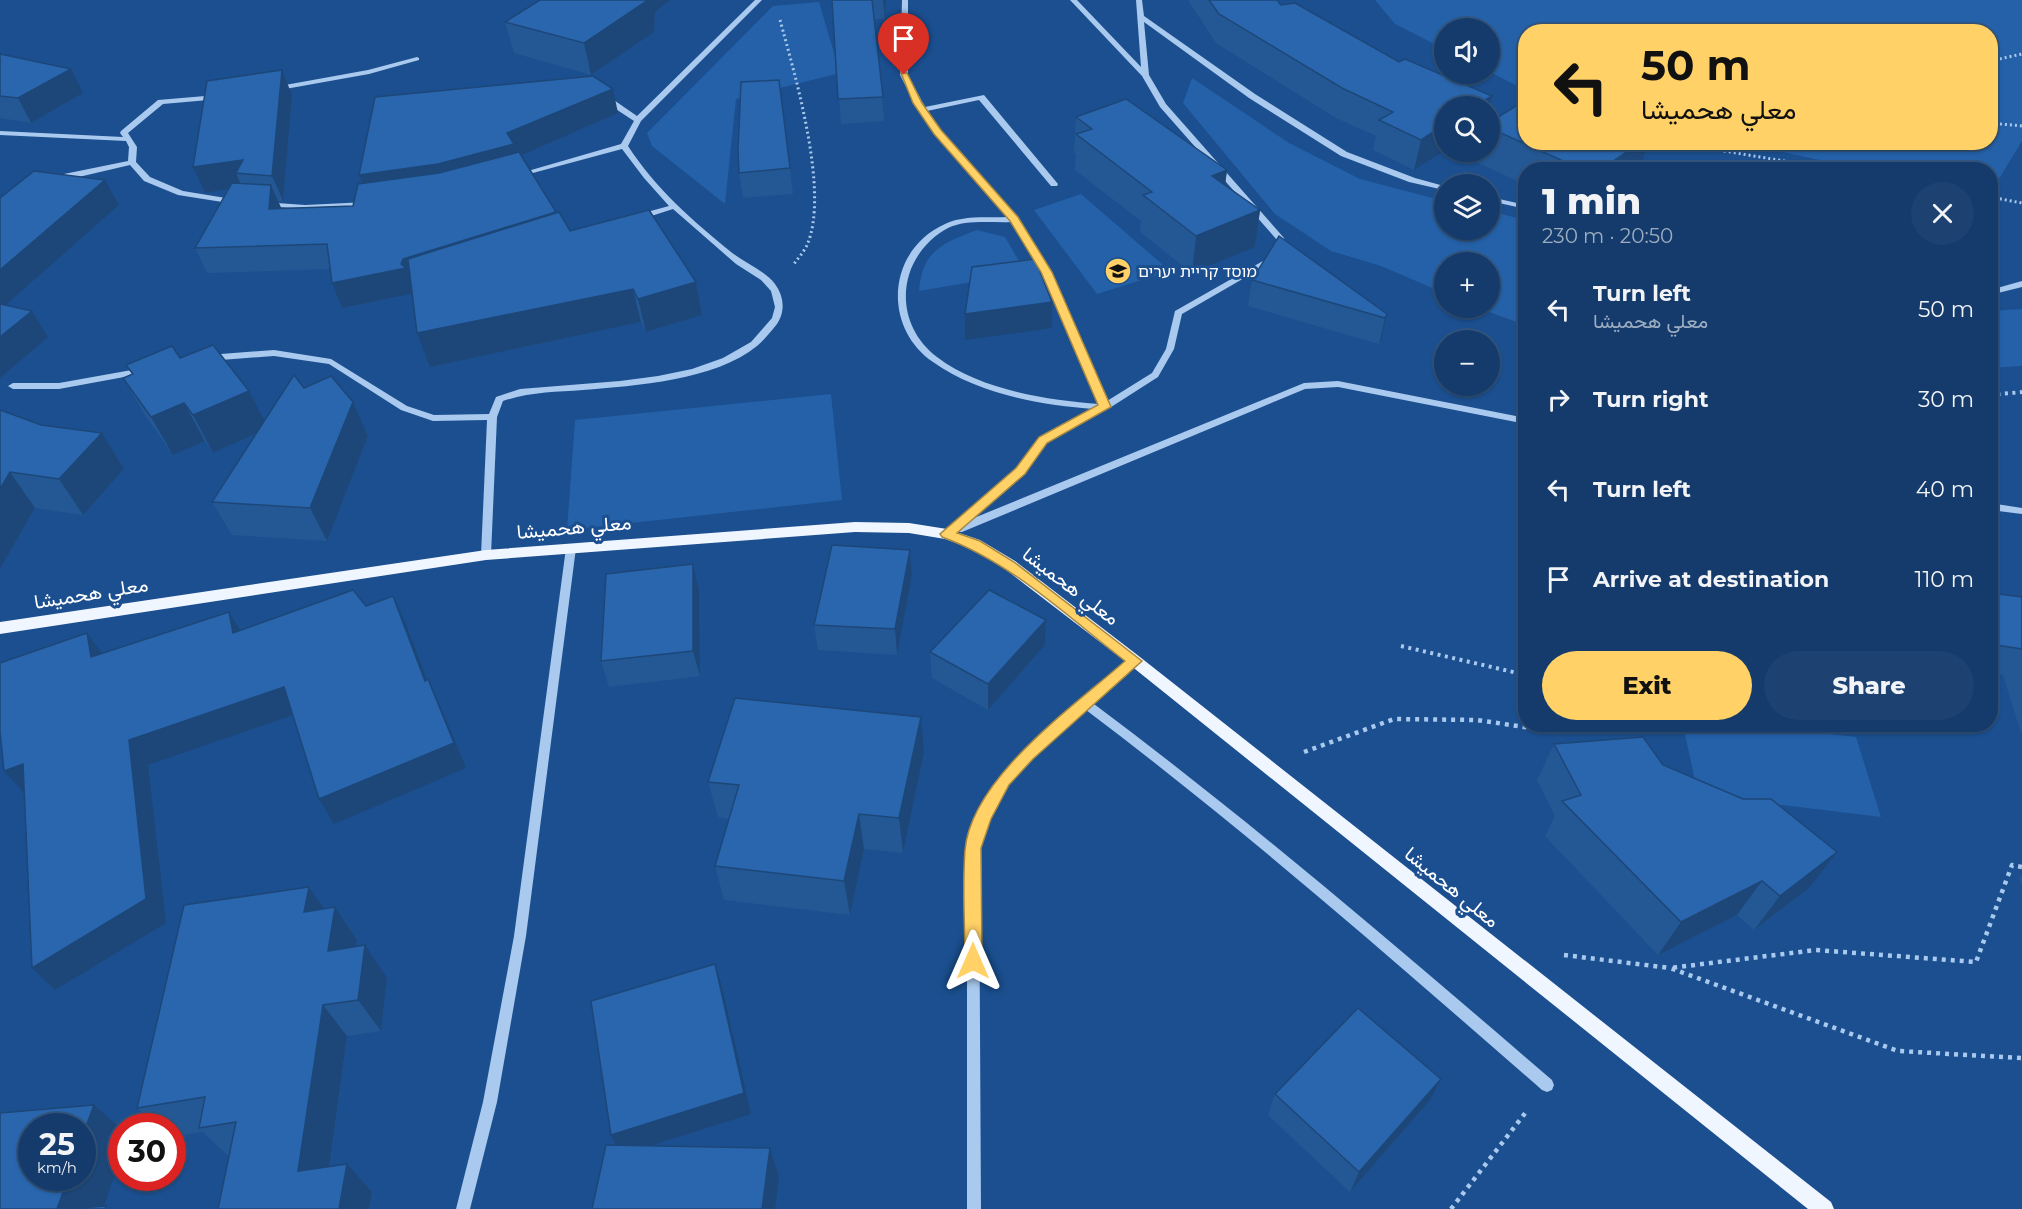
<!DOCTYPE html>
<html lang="en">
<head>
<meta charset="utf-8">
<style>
	:root { --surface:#143b6b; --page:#1d4271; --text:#f1f3f6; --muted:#9dadc1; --line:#33557e; --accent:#ffd166 }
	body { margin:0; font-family:Montserrat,Vazirmatn,"Noto Sans Hebrew",sans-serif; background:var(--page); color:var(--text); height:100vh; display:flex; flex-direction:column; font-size:22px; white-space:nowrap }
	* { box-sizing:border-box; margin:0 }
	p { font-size:20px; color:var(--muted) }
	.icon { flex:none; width:33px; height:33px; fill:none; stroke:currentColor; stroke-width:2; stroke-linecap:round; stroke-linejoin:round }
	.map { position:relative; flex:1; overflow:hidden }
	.side { position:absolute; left:1518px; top:162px; width:480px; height:570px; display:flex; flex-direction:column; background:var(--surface); border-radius:24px; box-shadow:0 2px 4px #0004,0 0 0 2px var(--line) }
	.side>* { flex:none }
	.guide { position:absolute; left:1518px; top:24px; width:480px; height:126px; border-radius:24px; box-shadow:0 2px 4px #0004,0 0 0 2px var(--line); background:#ffd166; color:#111; overflow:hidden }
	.buttons { position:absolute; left:1434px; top:18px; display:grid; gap:12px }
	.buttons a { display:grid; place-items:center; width:66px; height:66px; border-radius:50%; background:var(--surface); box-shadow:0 2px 4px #0004,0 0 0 2px var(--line); font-size:30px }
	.speed { position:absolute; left:18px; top:1113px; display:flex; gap:12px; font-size:30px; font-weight:700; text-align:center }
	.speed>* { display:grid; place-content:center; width:78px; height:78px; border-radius:50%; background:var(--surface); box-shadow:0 2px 4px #0004,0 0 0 2px var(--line); line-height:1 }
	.speed small { font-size:15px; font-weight:400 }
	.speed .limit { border:9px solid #d22; background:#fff; color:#111 }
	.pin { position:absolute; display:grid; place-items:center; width:51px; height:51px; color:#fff; margin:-62px -26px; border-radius:50% 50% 50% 0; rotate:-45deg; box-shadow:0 0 6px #0007 }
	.pin .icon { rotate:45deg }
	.me { position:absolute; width:66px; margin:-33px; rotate:0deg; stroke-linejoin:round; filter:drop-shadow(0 0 4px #0008) }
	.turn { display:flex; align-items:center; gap:21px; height:126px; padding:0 24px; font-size:27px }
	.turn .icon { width:78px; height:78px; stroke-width:2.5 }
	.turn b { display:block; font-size:42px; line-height:51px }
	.round { display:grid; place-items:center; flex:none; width:63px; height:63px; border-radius:32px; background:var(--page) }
	.headline { display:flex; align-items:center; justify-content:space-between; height:102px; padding:0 24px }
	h1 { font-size:36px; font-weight:800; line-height:45px }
	.button { display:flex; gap:12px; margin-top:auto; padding:12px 24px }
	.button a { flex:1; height:69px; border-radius:36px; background:var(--accent); color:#111; font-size:24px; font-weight:800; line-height:69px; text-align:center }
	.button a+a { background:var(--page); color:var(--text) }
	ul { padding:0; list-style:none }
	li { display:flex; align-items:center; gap:18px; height:90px; padding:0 24px }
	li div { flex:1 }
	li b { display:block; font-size:22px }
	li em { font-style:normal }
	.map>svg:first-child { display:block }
	.green { fill:#2461a8 }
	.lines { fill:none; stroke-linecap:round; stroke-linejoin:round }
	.path-far2 { stroke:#a9c9ee; stroke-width:3; stroke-dasharray:2 3; stroke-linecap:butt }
	.path-far1 { stroke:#a9c9ee; stroke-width:4; stroke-dasharray:3 4.5; stroke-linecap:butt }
	.path { stroke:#a9c9ee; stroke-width:4.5; stroke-dasharray:4 5; stroke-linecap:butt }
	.minor { fill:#a9c9ee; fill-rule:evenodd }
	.major { fill:#f0f6ff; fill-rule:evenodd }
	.wall { fill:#245895 }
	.shaded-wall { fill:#1d4779 }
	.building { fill:#2a66ad; stroke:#1d4779; stroke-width:1.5 }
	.route { fill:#ffd166; stroke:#a68842; stroke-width:1.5 }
	.labels { text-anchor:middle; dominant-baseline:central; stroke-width:6; stroke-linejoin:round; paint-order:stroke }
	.far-poi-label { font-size:16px; fill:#fff; stroke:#1b4f8f; text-anchor:start }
	.street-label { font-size:20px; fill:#fff; stroke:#1b4f8f }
</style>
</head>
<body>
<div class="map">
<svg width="2022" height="1209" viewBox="0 0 2022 1209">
	<rect width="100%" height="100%" fill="#1b4f8f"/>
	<g class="green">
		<path d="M1375 0H2022V141L1991 192 1990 170 1861 169 1741 143 1990 142V32H1526L1525 90 1490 72V28H1444V49L1395 24Z"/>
		<path d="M819 2 840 73 736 99 725 204 652 146 647 133 773 6Z"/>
		<path d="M1192 78 1289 143 1360 179 1444 201V230H1490V211L1525 220V325L1478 308H1490V262H1444V293L1381 266 1331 251 1275 214 1183 103Z"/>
		<path d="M1081 194 1170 271 1097 294 1034 210Z"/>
		<path d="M977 230 1005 237 1026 273 919 291C922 251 942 243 977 230Z"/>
		<path d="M2022 309V366L1991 368V311Z"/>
		<path d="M831 394 842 500 567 530 575 420Z"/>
		<path d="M1683 725H1749L1856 737 1881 817 1698 795Z"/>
	</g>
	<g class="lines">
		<g class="path-far2">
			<path d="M780 20C795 75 830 193 807 245 804 252 798 258 794 264"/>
			<path d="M1990 61 2022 54"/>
			<path d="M1990 123 2022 126"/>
			<path d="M1706 142 1724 151 1838 170"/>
			<path d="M1990 197 2022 203"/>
		</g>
		<g class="path-far1">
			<path d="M1990 395 2022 392"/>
			<path d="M1401 646 1526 675"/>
		</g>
		<g class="path">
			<path d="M1304 752 1394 719 1477 720 1558 732 1596 724"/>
			<path d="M2022 867 2012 865 1976 962 1816 950 1670 968 1898 1051 2022 1058"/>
			<path d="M1564 955 1670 968"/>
			<path d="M1451 1209 1526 1112"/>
		</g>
		<g class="minor">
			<path d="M755 0H762L641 121 628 146C656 189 692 220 731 252 745 263 764 270 775 284 786 299 785 316 773 329 768 335 763 341 757 346 716 380 635 386 583 390 556 392 529 392 503 401L497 417 491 555 490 558 486 559 481 555 487 420 433 421 401 410 329 364 274 356 208 361 204 358 208 355 274 350 331 359 407 406 434 415 489 414 496 397 520 389 620 381 658 376 692 369 723 358 751 342 772 318 775 307 771 291 761 280 736 264 673 209 642 219H636V215L669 206 644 178 622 149 518 177 514 175 621 144 634 121 602 100V96H608L637 116Z"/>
			<path d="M902 0H908V75L925 107 984 95 1058 184 1057 186H1051L979 100 927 111 941 130 1017 217 1051 272 1107 401 1152 373 1166 349 1175 311 1270 257H1273L1277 259 1182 314 1174 349 1158 377 1108 409 1046 442 1024 473 969 520 1304 383 1338 381 1526 418V424L1338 387 1305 389 962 532H956L951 537H943L942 534 943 531 1018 469 1040 438 1094 409C1040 405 978 394 933 362 882 327 887 250 945 224 963 215 988 218 1008 217L935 134 918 110 900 75ZM1012 222 1043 272 1099 404C1047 400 980 390 937 357 891 322 897 256 948 228 966 219 992 223 1012 222Z"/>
			<path d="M1070 0H1077L1141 67 1136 0H1142L1144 16 1255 94 1347 152 1415 178 1444 186V190L1409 182 1341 156 1249 98 1144 22 1149 75 1166 104 1284 238 1286 248 1282 250H1279L1277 240 1160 107 1142 76Z"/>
			<path d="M417 57 419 58V60L369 74 274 91 270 89 274 87 368 70Z"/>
			<path d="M217 95H220V99L163 104 128 133 137 147 136 162 150 177 183 191 238 200V204H235L178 195 144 181 130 165 53 183V179L64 174 128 161 129 147 126 141 0 135V131L123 137 120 133 121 131 158 100Z"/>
			<path d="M1490 197 1526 205V209L1490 201Z"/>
			<path d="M263 202 305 205 367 202 371 204 367 206 305 209 266 206H263Z"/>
			<path d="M2022 281V287L1990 295V290Z"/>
			<path d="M143 368 147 371 146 373 59 389H13L8 386 13 383H59Z"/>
			<path d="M1990 503 2022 508V514L1990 510Z"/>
			<path d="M571 544 576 548 526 936 497 1102 470 1209H456L483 1102 514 936 566 548Z"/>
			<path d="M1135 657 1139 658 1140 661 1139 664 1094 704C1252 822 1402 951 1552 1080L1554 1085 1552 1090 1547 1092 1542 1090C1393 960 1244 829 1086 710 1060 733 1028 755 1008 784 994 803 986 826 979 848L981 1209H967V848L977 818 999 778 1024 751 1131 658Z"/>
		</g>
		<path class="major" d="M855 522 909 523 947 529 980 540 1015 561 1140 657 1831 1202 1834 1209H1808L1130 665 1005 569 970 548 945 539 909 533 855 532 486 560 0 634V622L486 550Z"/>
	</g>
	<g class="wall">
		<path d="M540 0H670L655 12 654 32 591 75 514 53 505 22Z"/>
		<path d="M832 0H886L885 19H874L884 121 841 124Z"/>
		<path d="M1188 0H1277L1281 5 1399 62 1492 96 1414 170 1373 150 1376 136 1336 118 1216 43Z"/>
		<path d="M0 54 83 93 31 123 0 118Z"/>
		<path d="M779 80 793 194 743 198 739 173Z"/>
		<path d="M292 95 283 201H278L281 208 353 206 362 184 618 113 521 156 556 213 570 231 696 282 702 315 646 332 641 322 430 367 412 293 342 308 332 283 330 269 207 273 195 248 228 189 205 193 193 167Z"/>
		<path d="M1076 117 1227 170 1225 185 1260 210 1255 247 1192 273 1140 232 1141 221 1075 170 1076 154 1074 153Z"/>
		<path d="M1490 122 1526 142H1649L1639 170H1526V185L1474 161 1477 152H1490Z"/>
		<path d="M1990 200 1999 252 1990 265Z"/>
		<path d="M1252 280 1387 314 1381 340 1379 344 1248 306Z"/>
		<path d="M180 358 264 421 304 388 353 402 368 436 327 541 232 535 212 502 256 434 213 453 205 441 173 455 145 415 123 378 132 374 126 365Z"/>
		<path d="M0 410 41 425 102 433 124 469 83 515 35 508 0 569Z"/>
		<path d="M910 550 912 576 897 655 818 650 814 625Z"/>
		<path d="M699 591 700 676 609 687 601 661Z"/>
		<path d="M1990 593 2022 597V736L2003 675 1990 673Z"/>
		<path d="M1046 620 1045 645 988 710 932 678 930 652Z"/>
		<path d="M1830 724H1860L1858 728Z"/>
		<path d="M1554 744 1663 765 1810 887 1754 930 1737 915 1658 955 1545 836 1555 816 1537 780Z"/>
		<path d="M924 753 903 853 864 849 850 915 724 900 715 866 729 819 718 817 708 782Z"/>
		<path d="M2022 875V886L2019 878Z"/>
		<path d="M335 907 357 940 356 946 387 978 381 1031 347 1036 330 1167 372 1192 369 1209H218L229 1157 203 1132 172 1137V1126H157L137 1108 324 908Z"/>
		<path d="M1275 1094 1430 1100 1350 1192 1268 1115Z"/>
	</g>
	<g class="shaded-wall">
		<path d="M648 0H670L655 12 654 32 591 75 584 43Z"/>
		<path d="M883 0H886L885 19Z"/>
		<path d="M71 69 83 93 31 123 18 98Z"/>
		<path d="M282 70 292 95 283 201 272 176Z"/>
		<path d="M613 89 618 113 518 157 369 200 359 175 507 133Z"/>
		<path d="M1492 96 1489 106H1475Z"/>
		<path d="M1444 125V151L1414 170 1421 140Z"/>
		<path d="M1641 142H1649L1639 170H1602Z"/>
		<path d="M243 160 236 173 242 187 205 193 193 167Z"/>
		<path d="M1227 170 1222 207 1212 176Z"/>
		<path d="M105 180 119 205 0 310V270Z"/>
		<path d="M271 185 282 210 269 209Z"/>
		<path d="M1260 210 1255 247 1192 273 1196 236Z"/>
		<path d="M556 212 562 237 415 293 342 308 332 283 401 264 403 259Z"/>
		<path d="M696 282 702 315 646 332 638 299Z"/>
		<path d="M633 289 641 322 430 367 417 333Z"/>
		<path d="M1052 302V328L965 340V314Z"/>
		<path d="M32 311 48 337 0 378V337Z"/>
		<path d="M1387 314 1381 340 1379 344 1385 318Z"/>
		<path d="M249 391 268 428 213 453 193 415Z"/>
		<path d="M353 402 368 436 327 541 310 508Z"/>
		<path d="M184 403 205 441 173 455 151 417Z"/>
		<path d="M102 433 124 469 83 515 59 479Z"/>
		<path d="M10 472 35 508 0 569V489Z"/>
		<path d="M910 550 912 576 897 655 895 629Z"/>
		<path d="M693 564 699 591 700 676 693 651Z"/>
		<path d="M393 596 405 622 437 706 425 681Z"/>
		<path d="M229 612 245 638 233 633Z"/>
		<path d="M1046 620 1045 645 988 710V684Z"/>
		<path d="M87 633 106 659 91 657Z"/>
		<path d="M428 679 440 705 466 768 334 824 319 799Z"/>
		<path d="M284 687 299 713 148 765 166 923 55 990 32 968 129 740Z"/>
		<path d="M921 717 924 753 903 853 899 818Z"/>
		<path d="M23 764 27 796 4 771Z"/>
		<path d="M859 814 864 849 850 915 844 881Z"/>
		<path d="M1837 852 1810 887 1754 930 1780 896Z"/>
		<path d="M1762 881 1737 915 1658 955 1681 922Z"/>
		<path d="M309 887 332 921 304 912Z"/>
		<path d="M335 907 357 940 351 984 328 951Z"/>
		<path d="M365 945 387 978 381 1031 358 1000Z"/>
		<path d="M715 964 722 987 751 1114 621 1155 611 1135Z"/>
		<path d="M323 1005 347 1036 325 1199 298 1171Z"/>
		<path d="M1441 1079 1430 1100 1350 1192 1359 1172Z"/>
		<path d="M94 1105 122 1129V1154L103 1209H57L68 1178H82V1137Z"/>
		<path d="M770 1148 779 1177 775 1209H762Z"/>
		<path d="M347 1164 372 1192 369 1209H339Z"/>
	</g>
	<g class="building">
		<path d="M540 0H648L584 43 505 22Z"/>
		<path d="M832 0H872L883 97 838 99Z"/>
		<path d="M1209 0H1277L1281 5 1295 3 1399 62 1405 59 1492 96 1475 106H1444V125L1421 140 1379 120 1393 112 1342 88 1219 14Z"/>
		<path d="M0 54 71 69 18 98 0 96Z"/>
		<path d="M282 70 272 176 236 173 243 160 193 167 207 81Z"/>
		<path d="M593 76 613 89 507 133 514 144 438 164 359 175 375 97Z"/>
		<path d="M779 80 790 168 739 173 738 150 741 82Z"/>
		<path d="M1126 99 1227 170 1212 176 1260 210 1196 236 1143 195 1152 192 1076 134 1092 129 1076 117Z"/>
		<path d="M1524 101H1526V142H1641L1603 168 1596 166 1591 170H1583L1490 128V122Z"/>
		<path d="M519 152 556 212 403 259 401 264 406 268 332 283 327 244 195 248 232 183 271 185 269 209 353 206 358 184 439 173Z"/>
		<path d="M1824 166 1845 170H1824Z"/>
		<path d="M34 171 105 180 0 270V198Z"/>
		<path d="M1990 200 1999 252 1990 250Z"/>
		<path d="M649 210 696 282 638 299 633 289 417 333 408 259 559 212 570 231Z"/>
		<path d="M1279 236 1387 314 1385 318 1252 280Z"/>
		<path d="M1035 259 1052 302 965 314 972 267Z"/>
		<path d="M0 304 32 311 0 337Z"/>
		<path d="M213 345 249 391 193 415 184 403 151 417 123 378 133 374 126 365 172 346 180 358Z"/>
		<path d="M294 375 304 388 331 376 353 402 310 508 212 502Z"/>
		<path d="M0 410 41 425 102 433 59 479 10 472 0 489Z"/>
		<path d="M832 545 910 550 895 629 814 625Z"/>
		<path d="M693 564V651L601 661 606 574Z"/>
		<path d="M353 590 366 606 393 596 425 681 428 679 454 743 319 799 284 687 129 740 146 899 32 968 23 764 4 771 0 731V663L87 633 91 657 229 612 233 633Z"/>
		<path d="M989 590 1046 620 988 684 930 652Z"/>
		<path d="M1990 593 2022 597V649L1990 644Z"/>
		<path d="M735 698 921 717 899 818 859 814 844 881 715 866 739 785 708 782Z"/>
		<path d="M1643 737 1663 765 1743 799H1771L1837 852 1780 896 1762 881 1681 922 1562 801 1581 795 1554 744Z"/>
		<path d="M309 887 304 912 335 907 328 951 365 945 358 1000 323 1005 298 1171 347 1164 339 1209H218L236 1122 199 1128 205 1097 137 1108 184 905Z"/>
		<path d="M715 964 744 1093 611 1135 591 1001Z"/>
		<path d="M1358 1008 1441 1079 1359 1172 1275 1094Z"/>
		<path d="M94 1105 82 1137V1126H32V1178H68L57 1209H0V1113Z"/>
		<path d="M606 1145 770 1148 762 1209H592Z"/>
		<path d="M106 1206 105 1209H66Z"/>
	</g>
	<path class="route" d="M901 73H907L922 103 941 130 1018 217 1052 272 1111 407 1047 443 1025 474 957 533 980 541 1014 562 1142 661 1033 759 1009 785 991 819 981 848 982 961 979 966 973 969 967 966 965 961C965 925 962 887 965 850 971 778 1074 706 1125 661 1068 617 1011 562 942 537L940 534 1016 468 1039 437 1098 405 1041 272 1010 221 934 134 913 103Z"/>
	<defs>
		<symbol id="school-disc" viewBox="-11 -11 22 22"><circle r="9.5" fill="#ffd166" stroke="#1b4f8f"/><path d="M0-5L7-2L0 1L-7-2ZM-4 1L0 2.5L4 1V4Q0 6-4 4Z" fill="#111"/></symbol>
	</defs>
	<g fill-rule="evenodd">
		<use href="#school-disc" x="1103" y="256" width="30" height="30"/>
	</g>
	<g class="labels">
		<g class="far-poi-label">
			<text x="1138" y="271">מוסד קריית יערים</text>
		</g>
		<g class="street-label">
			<text transform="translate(574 527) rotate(-5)">معلي هحميشا</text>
			<text transform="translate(1071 586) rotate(37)">معلي هحميشا</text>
			<text transform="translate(91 593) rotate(-9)">معلي هحميشا</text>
			<text transform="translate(1452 887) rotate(39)">معلي هحميشا</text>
		</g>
	</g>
</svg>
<div class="buttons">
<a><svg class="icon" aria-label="sound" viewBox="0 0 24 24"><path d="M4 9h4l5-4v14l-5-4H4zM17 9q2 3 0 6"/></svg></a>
<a><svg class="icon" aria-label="search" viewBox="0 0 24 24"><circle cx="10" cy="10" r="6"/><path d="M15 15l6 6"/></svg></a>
<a><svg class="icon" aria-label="layers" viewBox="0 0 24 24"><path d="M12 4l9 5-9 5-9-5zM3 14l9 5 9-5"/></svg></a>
<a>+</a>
<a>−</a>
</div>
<div class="speed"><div>25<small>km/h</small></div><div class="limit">30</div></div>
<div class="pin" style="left:904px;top:75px;background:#d93025"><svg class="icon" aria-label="arrive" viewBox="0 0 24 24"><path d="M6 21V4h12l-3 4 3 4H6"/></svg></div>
<svg class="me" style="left:973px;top:961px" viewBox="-20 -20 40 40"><path d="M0-17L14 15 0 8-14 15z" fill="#ffd166" stroke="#fff" stroke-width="4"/></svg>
<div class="guide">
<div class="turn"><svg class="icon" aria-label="left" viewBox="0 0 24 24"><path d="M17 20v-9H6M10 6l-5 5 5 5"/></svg><div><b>50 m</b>معلي هحميشا</div></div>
</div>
<section class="side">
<div class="headline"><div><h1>1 min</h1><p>230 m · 20:50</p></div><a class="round"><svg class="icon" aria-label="close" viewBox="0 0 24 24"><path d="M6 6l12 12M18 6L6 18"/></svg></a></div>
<ul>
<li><svg class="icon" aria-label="left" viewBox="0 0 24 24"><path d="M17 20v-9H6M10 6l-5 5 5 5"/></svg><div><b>Turn left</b><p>معلي هحميشا</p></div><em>50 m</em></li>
<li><svg class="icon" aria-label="right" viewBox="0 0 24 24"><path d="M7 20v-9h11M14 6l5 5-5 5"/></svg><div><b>Turn right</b></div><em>30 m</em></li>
<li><svg class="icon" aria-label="left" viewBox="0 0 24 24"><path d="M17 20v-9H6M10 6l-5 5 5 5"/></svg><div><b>Turn left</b></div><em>40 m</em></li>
<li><svg class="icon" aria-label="arrive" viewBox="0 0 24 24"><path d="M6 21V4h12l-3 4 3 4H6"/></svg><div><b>Arrive at destination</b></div><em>110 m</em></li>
</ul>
<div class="button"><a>Exit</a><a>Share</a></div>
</section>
</div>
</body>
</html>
